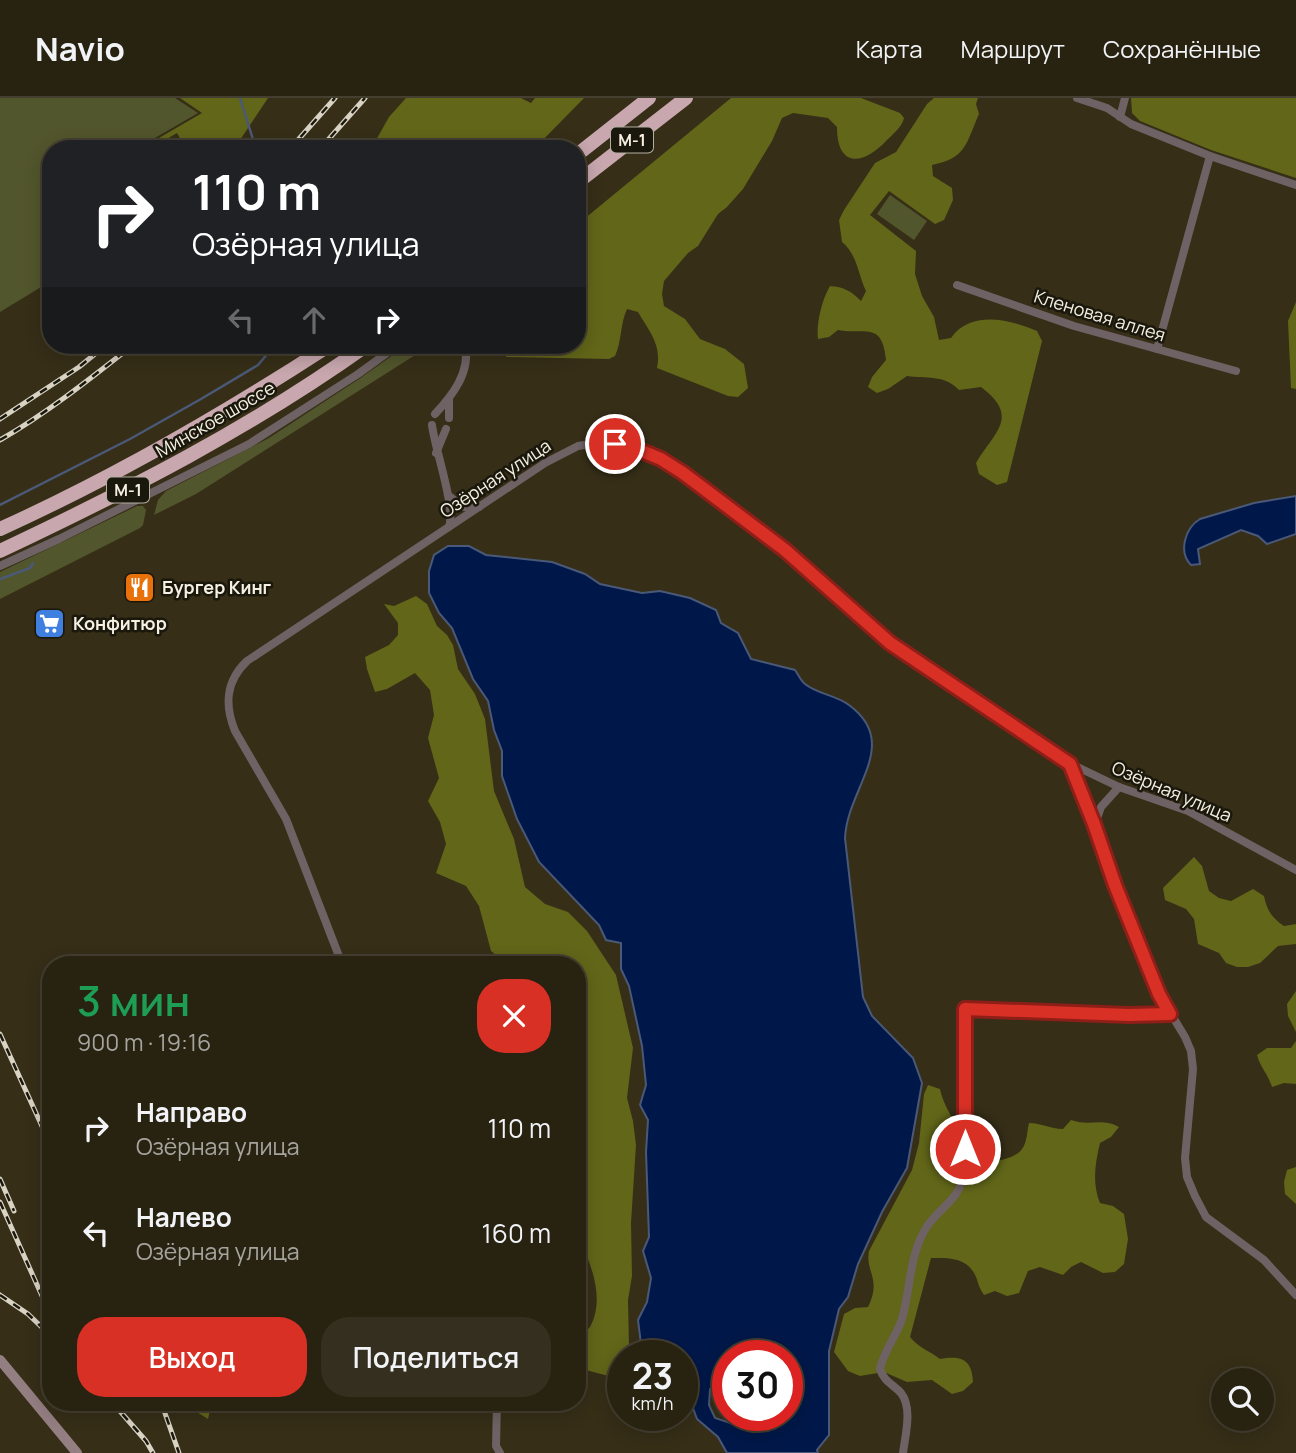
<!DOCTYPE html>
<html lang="ru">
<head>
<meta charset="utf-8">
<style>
	:root { --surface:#282211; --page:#342f1f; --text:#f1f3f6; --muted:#a5a49f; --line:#443f31; --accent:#d93025 }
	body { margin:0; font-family:Manrope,sans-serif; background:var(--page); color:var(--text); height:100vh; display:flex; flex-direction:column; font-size:26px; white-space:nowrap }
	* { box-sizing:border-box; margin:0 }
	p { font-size:23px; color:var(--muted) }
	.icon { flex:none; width:38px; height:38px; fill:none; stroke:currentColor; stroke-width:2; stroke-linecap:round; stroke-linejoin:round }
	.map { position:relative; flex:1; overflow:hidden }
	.details { position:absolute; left:42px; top:858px; width:544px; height:455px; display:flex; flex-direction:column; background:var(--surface); border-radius:28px; box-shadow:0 4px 18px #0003,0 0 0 2px var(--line) }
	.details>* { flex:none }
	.top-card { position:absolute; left:42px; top:42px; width:544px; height:214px; border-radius:28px; box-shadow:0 4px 18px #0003,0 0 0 2px var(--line); background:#202124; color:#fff; overflow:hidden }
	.buttons { position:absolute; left:1211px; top:1270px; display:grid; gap:14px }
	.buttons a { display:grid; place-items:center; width:63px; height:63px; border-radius:50%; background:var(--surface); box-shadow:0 4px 18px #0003,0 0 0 2px var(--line); font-size:35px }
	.speed { position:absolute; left:607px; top:1242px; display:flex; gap:14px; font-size:35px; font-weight:700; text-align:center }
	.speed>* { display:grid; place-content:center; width:91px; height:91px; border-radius:50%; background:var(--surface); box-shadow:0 4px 18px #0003,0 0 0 2px var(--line); line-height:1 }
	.speed small { font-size:18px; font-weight:400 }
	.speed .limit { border:10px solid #d22; background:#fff; color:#111 }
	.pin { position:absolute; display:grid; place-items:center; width:60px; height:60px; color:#fff; margin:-30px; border:4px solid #fff; border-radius:50%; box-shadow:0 2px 7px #0007 }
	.me { position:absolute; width:77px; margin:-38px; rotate:0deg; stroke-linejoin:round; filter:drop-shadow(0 0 5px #0008) }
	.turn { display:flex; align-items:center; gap:24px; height:147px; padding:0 35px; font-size:32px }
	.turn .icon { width:91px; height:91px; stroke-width:2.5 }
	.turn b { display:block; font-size:49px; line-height:60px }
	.lanes { display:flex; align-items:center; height:66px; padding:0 35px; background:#0003; justify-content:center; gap:35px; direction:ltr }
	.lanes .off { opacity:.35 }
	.round { display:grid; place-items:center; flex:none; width:74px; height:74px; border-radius:28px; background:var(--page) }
	.headline { display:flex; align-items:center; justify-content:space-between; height:119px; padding:0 35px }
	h1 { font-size:42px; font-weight:600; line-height:52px; color:#1e9e55 }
	.button { display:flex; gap:14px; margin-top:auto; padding:14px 35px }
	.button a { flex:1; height:80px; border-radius:28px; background:var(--accent); color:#fff; font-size:28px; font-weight:600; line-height:80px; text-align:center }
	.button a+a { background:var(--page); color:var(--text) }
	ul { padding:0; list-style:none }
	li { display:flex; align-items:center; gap:21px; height:105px; padding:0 35px }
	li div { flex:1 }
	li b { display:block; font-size:26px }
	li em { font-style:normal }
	header { display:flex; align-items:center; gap:42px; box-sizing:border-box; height:98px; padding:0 35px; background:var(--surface); border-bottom:2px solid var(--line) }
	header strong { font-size:33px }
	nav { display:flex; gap:38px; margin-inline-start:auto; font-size:24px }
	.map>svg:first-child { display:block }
	.green { fill:#52562c }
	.forest { fill:#616619 }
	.water { fill:#001849; stroke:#4a5977; stroke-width:2; fill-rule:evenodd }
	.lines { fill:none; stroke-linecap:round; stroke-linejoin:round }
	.stream { stroke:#4a5977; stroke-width:2.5 }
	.street { stroke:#6f6265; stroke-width:8 }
	.secondary { stroke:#937e82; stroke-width:10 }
	.highway { stroke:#c8a7ae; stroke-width:14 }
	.rail-casing { stroke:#d9d3c4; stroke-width:5 }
	.rail { stroke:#1a170c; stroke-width:2.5; stroke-dasharray:8; stroke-linecap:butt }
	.route-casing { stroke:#8d1f18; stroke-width:18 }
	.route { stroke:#d93025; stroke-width:12 }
	.labels { text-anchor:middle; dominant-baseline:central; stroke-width:5; stroke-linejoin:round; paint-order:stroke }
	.shield { fill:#1a170c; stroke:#b3afa2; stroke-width:2 }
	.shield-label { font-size:16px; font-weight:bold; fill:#f5f0e2 }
	.street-label { font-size:18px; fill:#f5f0e2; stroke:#1a170c }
	.poi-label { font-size:18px; font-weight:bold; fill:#f5f0e2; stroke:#1a170c; text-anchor:start }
</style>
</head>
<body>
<header>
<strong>Navio</strong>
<nav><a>Карта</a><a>Маршрут</a><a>Сохранённые</a></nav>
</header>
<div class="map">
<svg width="1296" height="1355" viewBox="0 0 1296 1355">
	<rect width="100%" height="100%" fill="#362e17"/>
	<g class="green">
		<path d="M0 0H175L198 15 136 51H51V183L0 214Z"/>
		<path d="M890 97 927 123 914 142 877 116Z"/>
		<path d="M407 247H431L196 396 154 417 158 402 166 393 269 340 359 281Z"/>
		<path d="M137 408H143L146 412 143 427 140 430 0 501V474Z"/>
	</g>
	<g class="forest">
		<path d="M180 0H268L234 51H186L177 35 150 51H140L202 15Z"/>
		<path d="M406 0H521L531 5 535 0H584L538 47 530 51H371L389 19Z"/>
		<path d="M731 0H861L900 15 904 20C902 29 894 35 887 42 864 67 837 71 837 29L828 20 793 15 782 20 772 43 743 91 727 109 718 116 698 148 688 155 664 183 662 196 664 208 685 221 700 241 725 251 744 266 748 290 738 299 728 298 657 270C662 247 649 233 638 214L627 211C620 226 622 243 615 258L609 261 506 259 509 247H578V126Z"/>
		<path d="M934 0H978L976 6 979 16C966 45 967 60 932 67L933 78 952 90 953 102 944 122 935 126 889 93 870 117 916 153 915 176 922 198 934 219 939 242 951 240C970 212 1010 221 1037 233L1042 243 1007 384 997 387 979 376 976 365C994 334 1021 319 981 289L959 292C944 276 926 281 907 278L888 291 877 295 868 289 872 279 886 262C882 223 866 237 838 232L829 239 818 241C816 226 822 201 830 188 844 189 851 193 861 203L866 193C858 176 857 156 842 144L839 122 844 112 875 65 896 54 927 6Z"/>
		<path d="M1131 0H1296V80L1211 52 1140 23 1132 15Z"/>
		<path d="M1296 204V291L1291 290 1288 223Z"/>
		<path d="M416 498 427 506 437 528 447 537 453 547 458 571 475 596 485 621 494 693 514 741 525 789 545 806 568 814 587 833 616 877 633 950 627 1000 633 1023 636 1047 631 1125 632 1178 628 1202 629 1248 635 1258H623V1279L620 1281 578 1270V1240C581 1237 587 1233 590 1229 606 1200 590 1164 578 1137V866H507L491 853 479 808 466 788 436 775 446 746 440 724 428 703 439 680 428 640 434 617 430 592 415 575 387 591 375 594 367 571 365 559 389 547 398 537V525L384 506 394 508Z"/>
		<path d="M1194 759 1202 768 1209 793 1219 800 1231 803 1253 791 1264 798C1267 812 1271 819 1284 828L1296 826V846L1278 848 1260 865 1248 869H1237L1226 865 1219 855 1198 846 1194 821 1186 811 1165 802 1163 790Z"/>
		<path d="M1296 893V934L1288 918 1287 906Z"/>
		<path d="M1296 943V986L1284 985 1272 989C1268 976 1260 969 1257 957L1267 950H1291Z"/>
		<path d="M928 987 940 991C943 1005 949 1013 955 1026 960 1036 958 1048 966 1056 978 1068 1013 1064 1022 1051 1027 1045 1027 1033 1029 1025 1042 1025 1050 1031 1063 1031L1071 1022C1091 1029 1101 1019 1119 1029L1111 1039 1100 1045C1095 1066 1092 1085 1100 1105L1113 1108 1124 1116 1128 1141 1124 1166 1115 1174 1103 1175 1081 1164 1071 1169 1063 1177 1040 1169 1028 1173 1019 1195 1007 1198 995 1193 984 1197C977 1187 979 1184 974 1175 965 1159 947 1160 931 1160L910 1239C919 1250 930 1253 940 1261 962 1257 972 1262 973 1284L963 1293 952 1296 932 1282 907 1284 884 1274 860 1278 848 1273 834 1254 844 1216 855 1210 868 1209C882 1180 865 1175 869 1153L912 1072 919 1045 924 996Z"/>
		<path d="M1296 1069V1106L1285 1096 1284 1084 1287 1072Z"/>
		<path d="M182 1304H212L208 1321 182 1305Z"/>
	</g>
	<g class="water">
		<path d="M1296 398V436L1267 446 1258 438 1241 432 1198 451 1200 466 1191 467C1178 454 1185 430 1200 421L1254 405Z"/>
		<path d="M448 448H469L486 457 552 464 585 476 600 486 642 495 660 493 690 500 716 512 721 525 738 535 751 561 795 572C798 576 801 583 805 586 817 596 836 597 849 607 902 646 847 690 845 740L863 899 872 918 913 960 922 985 907 1070 882 1114 858 1166 848 1199 839 1211 829 1253V1337L817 1352 818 1355H727L718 1339 697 1321 683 1283 682 1258H660L654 1248 641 1246 638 1222 647 1204 651 1180 643 1153 649 1139 646 1054 648 1022 640 1007 646 987 642 948 629 888 621 871V845L606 842 599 827 539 764 517 721 502 678V653L494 632 488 603 473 581 452 530 439 515 429 495V473L434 457ZM728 1258H788V1318H735L736 1321 730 1325 715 1320 709 1307 710 1291 719 1286 728 1289Z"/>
	</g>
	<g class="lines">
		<g class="stream">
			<path d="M240 0 256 51"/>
			<path d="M0 407 130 341 201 301 258 267 269 254 279 247"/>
			<path d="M0 481 30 470 33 465"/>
		</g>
		<g class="street">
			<path d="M1077 0 1107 10 1131 26 1210 58 1296 87"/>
			<path d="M1120 19 1125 0"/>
			<path d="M957 187 1074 228 1236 273"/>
			<path d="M1157 251 1210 58"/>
			<path d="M435 316C452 298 471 274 465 247"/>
			<path d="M449 320V301"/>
			<path d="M432 327C435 352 456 409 449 429"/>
			<path d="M436 355 446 331"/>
			<path d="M448 397 463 409H479"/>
			<path d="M0 468 59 441 249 346 358 276 398 247"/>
			<path d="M1071 666 1095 726 1115 787 1159 896 1185 939 1191 953 1193 971 1185 1060 1187 1079 1195 1098 1206 1119 1264 1162 1296 1197"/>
			<path d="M1095 726 1101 709 1119 689"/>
			<path d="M342 866 286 721 235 633C224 606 226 583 247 563L545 365 578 348 597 345 637 351 661 361 683 375 784 452 890 545 1035 644 1071 666 1119 689 1188 713 1296 772"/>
			<path d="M497 1304 496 1348 500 1355"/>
			<path d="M903 1355C905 1338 913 1310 901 1295 893 1286 884 1284 880 1271 884 1252 896 1239 902 1221 911 1190 909 1154 928 1127 945 1104 957 1105 965 1074V910L1129 917 1170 916"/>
		</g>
		<path class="secondary" d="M0 1262 77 1355"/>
		<g class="highway">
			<path d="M578 56 649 0"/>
			<path d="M578 84 686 0"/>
			<path d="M0 431C115 379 224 316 330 247"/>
			<path d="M0 453C131 391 249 331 367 247"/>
		</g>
		<defs>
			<g id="rail">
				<path d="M290 51 335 0"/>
				<path d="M320 51 365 0"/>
				<path d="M0 321 79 269 106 247"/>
				<path d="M0 342C47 315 91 280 133 247"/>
				<path d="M0 936 51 1048"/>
				<path d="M0 1081 14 1113"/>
				<path d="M0 1104 51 1218"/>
				<path d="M0 1197 28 1216 51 1238"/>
				<path d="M112 1304 146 1343 153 1355"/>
				<path d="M161 1304 179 1355"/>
			</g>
		</defs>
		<use href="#rail" class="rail-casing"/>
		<use href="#rail" class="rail"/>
	</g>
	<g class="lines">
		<defs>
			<path id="route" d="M615 346 637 351 661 361 683 375 785 452 890 545 1070 666 1094 726 1115 787 1159 896 1170 916 1129 917 965 911V1051"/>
		</defs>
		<use href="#route" class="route-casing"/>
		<use href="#route" class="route"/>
	</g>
	<defs>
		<symbol id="restaurant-square" viewBox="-11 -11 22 22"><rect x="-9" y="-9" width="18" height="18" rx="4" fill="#e8710a" stroke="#1a170c"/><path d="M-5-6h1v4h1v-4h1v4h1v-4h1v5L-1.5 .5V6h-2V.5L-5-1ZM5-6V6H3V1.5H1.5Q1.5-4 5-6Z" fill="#fff"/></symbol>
		<symbol id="supermarket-square" viewBox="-11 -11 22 22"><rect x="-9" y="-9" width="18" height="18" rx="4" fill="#3f7fe0" stroke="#1a170c"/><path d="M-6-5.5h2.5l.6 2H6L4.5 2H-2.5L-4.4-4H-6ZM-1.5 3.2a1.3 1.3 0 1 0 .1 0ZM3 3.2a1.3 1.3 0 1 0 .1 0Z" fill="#fff"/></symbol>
	</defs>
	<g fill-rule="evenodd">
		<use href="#restaurant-square" x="122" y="472" width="35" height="35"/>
		<use href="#supermarket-square" x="32" y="508" width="35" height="35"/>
	</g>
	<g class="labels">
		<g class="shield">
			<rect x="611" y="29.5" width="42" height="25" rx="5"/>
			<rect x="107" y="379.5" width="42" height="25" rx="5"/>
		</g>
		<g class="shield-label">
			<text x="632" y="42">М-1</text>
			<text x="128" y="392">М-1</text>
		</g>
		<g class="street-label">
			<text transform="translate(1100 217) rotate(17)">Кленовая аллея</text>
			<text transform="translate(215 321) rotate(-30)">Минское шоссе</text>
			<text transform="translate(495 380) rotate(-33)">Озёрная улица</text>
			<text transform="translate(1172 693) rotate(23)">Озёрная улица</text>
		</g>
		<g class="poi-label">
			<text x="162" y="489">Бургер Кинг</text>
			<text x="73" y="525">Конфитюр</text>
		</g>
	</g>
</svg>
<div class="buttons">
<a><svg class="icon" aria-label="search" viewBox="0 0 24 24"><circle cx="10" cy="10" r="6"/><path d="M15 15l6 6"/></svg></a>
</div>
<div class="speed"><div>23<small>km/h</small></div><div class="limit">30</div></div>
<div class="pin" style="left:615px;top:346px;background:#d93025"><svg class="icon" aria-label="arrive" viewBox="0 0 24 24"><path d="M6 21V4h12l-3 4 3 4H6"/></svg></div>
<svg class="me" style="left:965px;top:1051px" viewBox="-20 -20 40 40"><circle r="17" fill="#d93025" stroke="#fff" stroke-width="3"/><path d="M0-11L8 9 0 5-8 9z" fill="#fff"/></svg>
<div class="top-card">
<div class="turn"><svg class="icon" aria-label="right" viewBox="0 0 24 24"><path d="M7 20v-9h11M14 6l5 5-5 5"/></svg><div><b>110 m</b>Озёрная улица</div></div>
<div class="lanes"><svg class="icon off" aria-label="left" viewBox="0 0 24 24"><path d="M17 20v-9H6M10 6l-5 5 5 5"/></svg><svg class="icon off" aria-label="ahead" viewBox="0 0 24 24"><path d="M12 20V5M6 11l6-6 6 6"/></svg><svg class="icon" aria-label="right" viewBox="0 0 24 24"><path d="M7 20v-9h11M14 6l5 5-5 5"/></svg></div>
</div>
<section class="details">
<div class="headline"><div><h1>3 мин</h1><p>900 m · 19:16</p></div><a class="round" style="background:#d93025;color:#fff"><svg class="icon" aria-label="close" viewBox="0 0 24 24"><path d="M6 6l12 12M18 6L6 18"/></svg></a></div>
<ul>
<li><svg class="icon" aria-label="right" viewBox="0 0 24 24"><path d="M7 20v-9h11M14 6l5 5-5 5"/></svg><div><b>Направо</b><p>Озёрная улица</p></div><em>110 m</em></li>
<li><svg class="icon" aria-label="left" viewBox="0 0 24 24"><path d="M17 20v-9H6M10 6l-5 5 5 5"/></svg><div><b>Налево</b><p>Озёрная улица</p></div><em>160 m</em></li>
</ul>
<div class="button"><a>Выход</a><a>Поделиться</a></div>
</section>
</div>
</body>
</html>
